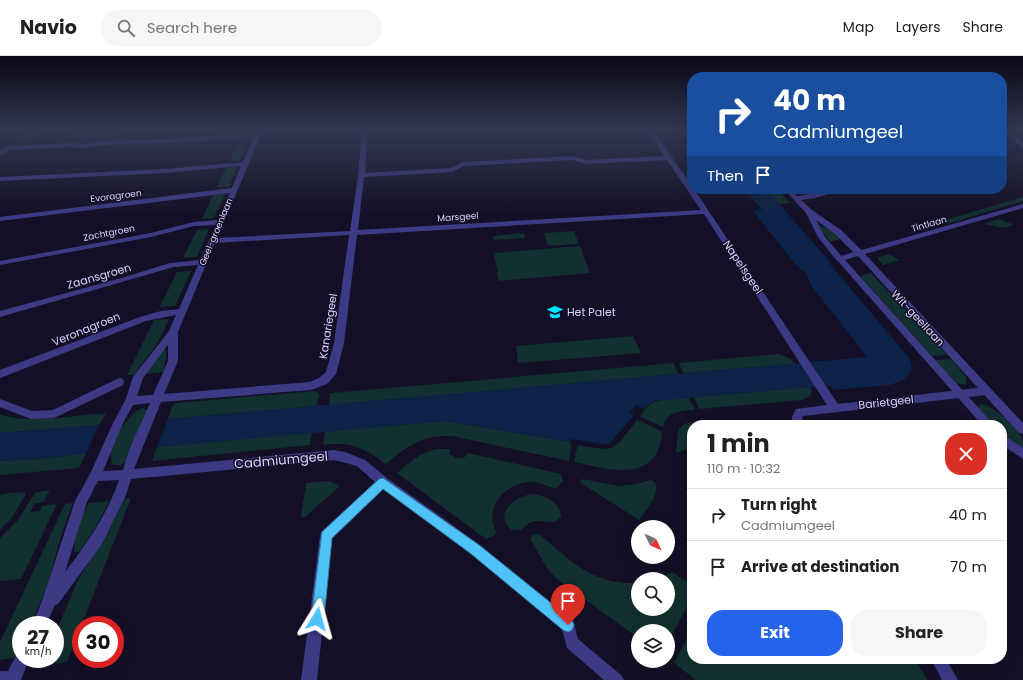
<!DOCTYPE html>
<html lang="en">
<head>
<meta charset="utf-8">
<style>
	:root { --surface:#fff; --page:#f6f6f6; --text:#202124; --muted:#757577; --line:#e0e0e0; --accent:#2563eb }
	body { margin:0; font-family:Poppins,sans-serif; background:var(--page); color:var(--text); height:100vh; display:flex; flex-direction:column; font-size:15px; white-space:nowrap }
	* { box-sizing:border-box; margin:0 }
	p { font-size:13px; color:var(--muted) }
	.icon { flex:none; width:22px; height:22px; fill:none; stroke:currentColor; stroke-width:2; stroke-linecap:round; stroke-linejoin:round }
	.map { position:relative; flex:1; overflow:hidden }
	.panel { position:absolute; left:687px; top:364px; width:320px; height:244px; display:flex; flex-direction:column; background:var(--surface); border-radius:16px; box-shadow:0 4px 16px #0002 }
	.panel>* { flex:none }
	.guide { position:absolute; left:687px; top:16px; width:320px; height:122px; border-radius:16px; box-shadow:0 4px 16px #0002; background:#1a4fa0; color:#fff; overflow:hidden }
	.needle { width:26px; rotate:134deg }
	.tools { position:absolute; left:631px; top:464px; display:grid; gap:8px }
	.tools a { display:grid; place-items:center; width:44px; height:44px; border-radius:50%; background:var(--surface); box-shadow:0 4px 16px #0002; font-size:20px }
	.speed { position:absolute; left:12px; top:560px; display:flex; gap:8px; font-size:20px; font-weight:700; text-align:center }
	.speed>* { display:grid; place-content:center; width:52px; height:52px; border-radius:50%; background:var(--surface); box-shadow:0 4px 16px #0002; line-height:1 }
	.speed small { font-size:10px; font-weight:400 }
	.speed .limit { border:6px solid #d22; background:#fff; color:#111 }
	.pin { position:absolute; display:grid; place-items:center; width:34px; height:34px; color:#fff; margin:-41px -17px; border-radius:50% 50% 50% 0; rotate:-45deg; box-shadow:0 0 4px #0007 }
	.pin .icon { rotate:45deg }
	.me { position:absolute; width:44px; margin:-22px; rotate:8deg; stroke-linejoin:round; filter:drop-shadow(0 0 3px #0008) }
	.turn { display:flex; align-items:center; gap:14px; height:84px; padding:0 20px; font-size:18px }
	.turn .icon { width:52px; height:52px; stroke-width:2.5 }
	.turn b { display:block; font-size:28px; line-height:34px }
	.then { display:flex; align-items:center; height:38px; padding:0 20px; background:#0003; gap:8px; font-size:15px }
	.round { display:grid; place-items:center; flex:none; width:42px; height:42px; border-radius:16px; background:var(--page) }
	.headline { display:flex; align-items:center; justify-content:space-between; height:68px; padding:0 20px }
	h1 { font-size:24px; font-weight:700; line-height:30px }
	.action { display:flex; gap:8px; margin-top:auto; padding:8px 20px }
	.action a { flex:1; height:46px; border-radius:16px; background:var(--accent); color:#fff; font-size:16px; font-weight:700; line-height:46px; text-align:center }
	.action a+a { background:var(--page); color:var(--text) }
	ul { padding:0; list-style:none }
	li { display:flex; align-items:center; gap:12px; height:52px; padding:0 20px; border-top:1px solid var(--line) }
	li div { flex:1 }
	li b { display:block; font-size:15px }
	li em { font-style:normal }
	header { display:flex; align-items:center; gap:24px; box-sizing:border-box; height:56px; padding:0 20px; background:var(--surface); border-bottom:1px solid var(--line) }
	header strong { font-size:19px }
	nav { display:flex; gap:22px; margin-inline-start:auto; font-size:14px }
	.search { width:280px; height:36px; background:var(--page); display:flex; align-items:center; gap:10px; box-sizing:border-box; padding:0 14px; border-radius:16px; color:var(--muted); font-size:15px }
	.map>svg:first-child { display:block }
	.green { fill:#12302f }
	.water { fill:#0c2248 }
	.pier { fill:#130f26 }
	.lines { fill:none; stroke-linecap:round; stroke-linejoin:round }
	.minor { fill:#3d3a85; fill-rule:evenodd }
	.tertiary { fill:#3d3a85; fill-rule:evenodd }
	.route { fill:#4fc3f7; stroke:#337fa1 }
	.labels { text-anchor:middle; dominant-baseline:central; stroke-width:3; stroke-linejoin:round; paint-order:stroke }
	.far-street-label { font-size:9px; fill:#d9d4ff; stroke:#130f26 }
	.street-label { font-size:11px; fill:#d9d4ff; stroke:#130f26 }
	.poi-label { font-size:11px; fill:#d9d4ff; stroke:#130f26; text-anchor:start }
	.near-street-label { font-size:13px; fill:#d9d4ff; stroke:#130f26 }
</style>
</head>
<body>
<header>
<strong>Navio</strong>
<div class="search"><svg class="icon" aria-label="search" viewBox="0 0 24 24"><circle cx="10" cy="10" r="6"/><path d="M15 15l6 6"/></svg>Search here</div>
<nav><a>Map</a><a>Layers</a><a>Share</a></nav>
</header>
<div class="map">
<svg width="1023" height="624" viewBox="0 0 1023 624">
	<rect width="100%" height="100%" fill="#130f26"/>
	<g class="green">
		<path d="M43 73 32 84 15 85 26 75Z"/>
		<path d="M79 73H120L115 80 71 82Z"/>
		<path d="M159 73H197L195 76 153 78 155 75Z"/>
		<path d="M237 90H247L240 105H230Z"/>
		<path d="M237 111 229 131H217L226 112Z"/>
		<path d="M766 133H777L790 147 779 148Z"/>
		<path d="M225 138 214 162 202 163 213 139Z"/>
		<path d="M1023 141V145L947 168 942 165Z"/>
		<path d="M1000 163 1014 169 1003 172 984 168Z"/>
		<path d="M820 169 832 175 840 183 830 186 819 171Z"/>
		<path d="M209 173 197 201 183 202 197 174Z"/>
		<path d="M574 175 579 188 548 190 544 177Z"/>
		<path d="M524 177 525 182 494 184 493 180Z"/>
		<path d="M580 190 590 217 499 225 494 197Z"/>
		<path d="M888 198 900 204 883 209 877 202Z"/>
		<path d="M191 215 175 250 160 251 177 216Z"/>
		<path d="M871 217 947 299 932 300 860 220Z"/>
		<path d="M169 263 158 286 134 319H127L154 264Z"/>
		<path d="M633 280 641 297 518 307 516 290Z"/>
		<path d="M164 294 166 295V303L163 316 145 318Z"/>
		<path d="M779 298 791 303 795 308 683 317 679 307Z"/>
		<path d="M951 303 966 321V329L956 327 935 304Z"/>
		<path d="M674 307 678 318 329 349 330 338 332 337Z"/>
		<path d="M809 331 812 335 810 340 802 344 699 353 694 341Z"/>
		<path d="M315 335 320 338 316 350 168 363 172 351 176 347Z"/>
		<path d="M689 342 695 354C680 355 667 355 663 371L639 360C653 340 667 344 689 342Z"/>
		<path d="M981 348C994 350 1020 372 1023 385 1023 387 1023 391 1023 394L1002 377V369H994L979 353 978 349Z"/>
		<path d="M143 352 147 355 126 405 121 409H114C102 397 127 356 143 352Z"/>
		<path d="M106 357 99 369 0 377V358C27 369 77 359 106 357Z"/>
		<path d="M636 363 662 376C659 428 609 414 574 406L578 387Z"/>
		<path d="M446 365 572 386 569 405 452 380C422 379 408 389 386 408 365 392 350 385 323 389L325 375Z"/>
		<path d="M699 365 701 369H692V391L676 397C679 374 673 368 699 365Z"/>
		<path d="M312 376 310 389 152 405 157 391Z"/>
		<path d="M436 393H450V398L456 402H464L468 397 561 418 563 425 556 433C548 430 540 426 532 426 505 426 482 452 497 478L486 483 397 417C410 406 419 397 436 393Z"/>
		<path d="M86 397 79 412 0 419V405L40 403Z"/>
		<path d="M583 423 619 430 636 428 651 424C666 431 645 456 639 464L581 427 580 425Z"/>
		<path d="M329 425 340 430 305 461H301L306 427Z"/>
		<path d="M50 434 43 446 34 448 30 456 40 455 42 450 57 448 21 523 0 525V482L18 464 35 437Z"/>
		<path d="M25 436V440L10 464 0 474V439L8 437Z"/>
		<path d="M533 438C545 440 561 446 561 461L555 466C538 467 535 460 521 474H512C492 458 515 440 533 438Z"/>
		<path d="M131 442 67 606 42 609 45 603H55V578L69 545 78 524 110 472 124 443Z"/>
		<path d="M109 445C101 463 91 479 79 496H74C75 479 79 461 89 447Z"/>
		<path d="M73 447 63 474 46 534 30 569H21V589L15 602 0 604V586L65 448Z"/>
		<path d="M536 478 540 479C549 486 557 494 566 501 589 520 609 528 638 527V553H668V523H658L672 516 692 529V542L668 586V575H638V582L557 523 547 512 530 483 533 479Z"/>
		<path d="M692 573V603H915L927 624H696L674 607Z"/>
	</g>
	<g class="water">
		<path d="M745 133H766L831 207H829L910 303 912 313 906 323 890 329 833 334 831 330 810 332 809 331 654 345 646 350 636 363 610 390 601 391 446 365 157 391 168 363 867 301 810 228 807 218 795 208 753 155 762 154Z"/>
		<path d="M99 369 86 397 40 403 0 405V377Z"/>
	</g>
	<path class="pier" d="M636 349 645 354 619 387 611 392 602 393 570 388 571 383 608 389 634 359 629 356Z"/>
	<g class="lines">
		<g class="minor">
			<path d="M260 73H300L297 75 262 77 217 182 350 175 358 121 362 73H368L365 117 451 112 463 106 573 100 586 104 664 100 646 73H652L692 130V133H694L838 348 986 331 990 332 991 335 990 338 986 339 803 360 801 369H791L792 361 796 353 827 349 704 158 357 179 344 287 336 318 327 328 311 334 161 346 134 413 334 394 345 396 365 404 387 422 480 489 573 564 578 583 621 619 624 624H604L567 592 562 573 470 497 384 433 332 483 317 624H301L320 480 321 476 375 426 357 410 334 404 131 423 126 439 102 488 58 548 55 549 46 569H32L42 545 75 445 90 418 113 367 125 345 133 321 169 275 176 259 146 265 0 322V314L140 261 161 255 179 253 198 209 174 211 0 261V255L125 221 170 207 200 204 216 169 194 170 151 181 0 209V205L151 177 194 166 218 164 230 137 0 165V161L232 132 241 110 165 117 0 125V121L165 113 243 106 254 81 170 87 101 89 84 92 71 91 9 94 0 100V94L3 92 9 90 71 87 84 88 101 85 170 83 256 77ZM573 104 586 108 667 104 701 154 358 174 364 121 452 116 464 110ZM349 179 334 287 326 316 319 322 310 326 164 338 178 305V276L215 187ZM168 289V305L153 339 137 340 143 322ZM150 347 129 394 123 414 103 415 123 367 133 349ZM119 424C107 459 87 487 65 516L87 446 98 425Z"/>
			<path d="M1003 73H1009L1023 87V93Z"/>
			<path d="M784 133H791L797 140C814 138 829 133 845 133L815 142 801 144 812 154 841 174 863 196V200H857L835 178 816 164 825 181 844 203 840 205H837L818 181 806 157Z"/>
			<path d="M119 322 123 323 124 326 123 329 54 362 31 363 0 351V343L32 355 53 354Z"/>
			<path d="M21 596V603H29L21 624H0V615H8L17 598Z"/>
			<path d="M931 603H946L958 624H942Z"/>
		</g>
		<g class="tertiary">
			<path d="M1023 148V152L865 198 1023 367V378L1019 377 858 200 845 204 994 369H982L836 203 837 201Z"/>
			<path d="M1002 378 1023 392V403L1002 389Z"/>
		</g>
	</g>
	<linearGradient id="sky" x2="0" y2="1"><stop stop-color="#0a0815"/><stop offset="0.46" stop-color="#333752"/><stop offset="1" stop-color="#333752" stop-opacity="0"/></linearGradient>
	<rect width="1023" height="160" fill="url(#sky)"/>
	<path class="route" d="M383 422 479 489 572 564 574 569 572 574 568 576 563 574 470 497 383 433 332 482 324 563 322 567 317 569 313 567 311 563 322 476 379 423Z"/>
	<defs>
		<symbol id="school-bare" viewBox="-9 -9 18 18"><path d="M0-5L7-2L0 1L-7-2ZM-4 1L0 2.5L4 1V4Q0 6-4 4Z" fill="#00e5ff" stroke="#130f26" stroke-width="2.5" paint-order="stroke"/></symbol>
	</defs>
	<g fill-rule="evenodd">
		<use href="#school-bare" x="544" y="245" width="22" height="22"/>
	</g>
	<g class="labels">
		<g class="far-street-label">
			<text transform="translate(116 140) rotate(-7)">Evoragroen</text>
			<text transform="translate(458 161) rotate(-4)">Marsgeel</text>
			<text transform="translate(929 168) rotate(-16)">Tintlaan</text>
			<text transform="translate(216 176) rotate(-67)">Geel-groenlaan</text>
			<text transform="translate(109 177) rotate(-11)">Zachtgroen</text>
		</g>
		<g class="street-label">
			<text transform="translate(743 211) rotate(56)">Napelsgeel</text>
			<text transform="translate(99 220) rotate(-16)">Zaansgroen</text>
			<text transform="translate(918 262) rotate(47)">Wit-geellaan</text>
			<text transform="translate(328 270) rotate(-81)">Kanariegeel</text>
			<text transform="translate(86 273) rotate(-22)">Veronagroen</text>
			<text transform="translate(886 346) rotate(-6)">Barietgeel</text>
		</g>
		<g class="poi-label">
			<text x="567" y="256">Het Palet</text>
		</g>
		<g class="near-street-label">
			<text transform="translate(281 404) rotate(-5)">Cadmiumgeel</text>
		</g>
	</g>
</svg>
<div class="tools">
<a><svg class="needle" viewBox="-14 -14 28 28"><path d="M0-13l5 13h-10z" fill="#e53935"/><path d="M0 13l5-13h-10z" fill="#757577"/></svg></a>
<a><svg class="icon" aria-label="search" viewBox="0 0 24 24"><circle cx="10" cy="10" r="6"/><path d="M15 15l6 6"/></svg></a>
<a><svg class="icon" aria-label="layers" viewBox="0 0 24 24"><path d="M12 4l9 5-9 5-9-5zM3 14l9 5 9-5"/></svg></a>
</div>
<div class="speed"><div>27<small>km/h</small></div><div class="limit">30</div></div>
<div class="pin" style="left:568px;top:569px;background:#d93025"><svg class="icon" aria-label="arrive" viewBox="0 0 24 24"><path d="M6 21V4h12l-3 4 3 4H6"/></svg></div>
<svg class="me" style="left:317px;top:563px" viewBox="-20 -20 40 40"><path d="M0-17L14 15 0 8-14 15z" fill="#4fc3f7" stroke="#fff" stroke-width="4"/></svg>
<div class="guide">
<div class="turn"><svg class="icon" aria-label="right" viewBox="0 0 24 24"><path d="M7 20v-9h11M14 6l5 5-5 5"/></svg><div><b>40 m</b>Cadmiumgeel</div></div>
<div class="then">Then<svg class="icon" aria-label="arrive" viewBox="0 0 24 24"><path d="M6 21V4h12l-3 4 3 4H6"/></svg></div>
</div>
<section class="panel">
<div class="headline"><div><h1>1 min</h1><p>110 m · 10:32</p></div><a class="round" style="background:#d93025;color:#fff"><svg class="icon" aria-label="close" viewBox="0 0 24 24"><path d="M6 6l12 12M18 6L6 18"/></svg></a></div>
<ul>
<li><svg class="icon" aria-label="right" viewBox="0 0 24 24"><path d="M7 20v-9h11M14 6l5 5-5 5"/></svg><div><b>Turn right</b><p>Cadmiumgeel</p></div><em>40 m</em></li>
<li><svg class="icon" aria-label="arrive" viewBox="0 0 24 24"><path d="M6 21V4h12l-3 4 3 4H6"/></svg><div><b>Arrive at destination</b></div><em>70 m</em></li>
</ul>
<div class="action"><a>Exit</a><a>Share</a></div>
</section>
</div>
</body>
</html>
